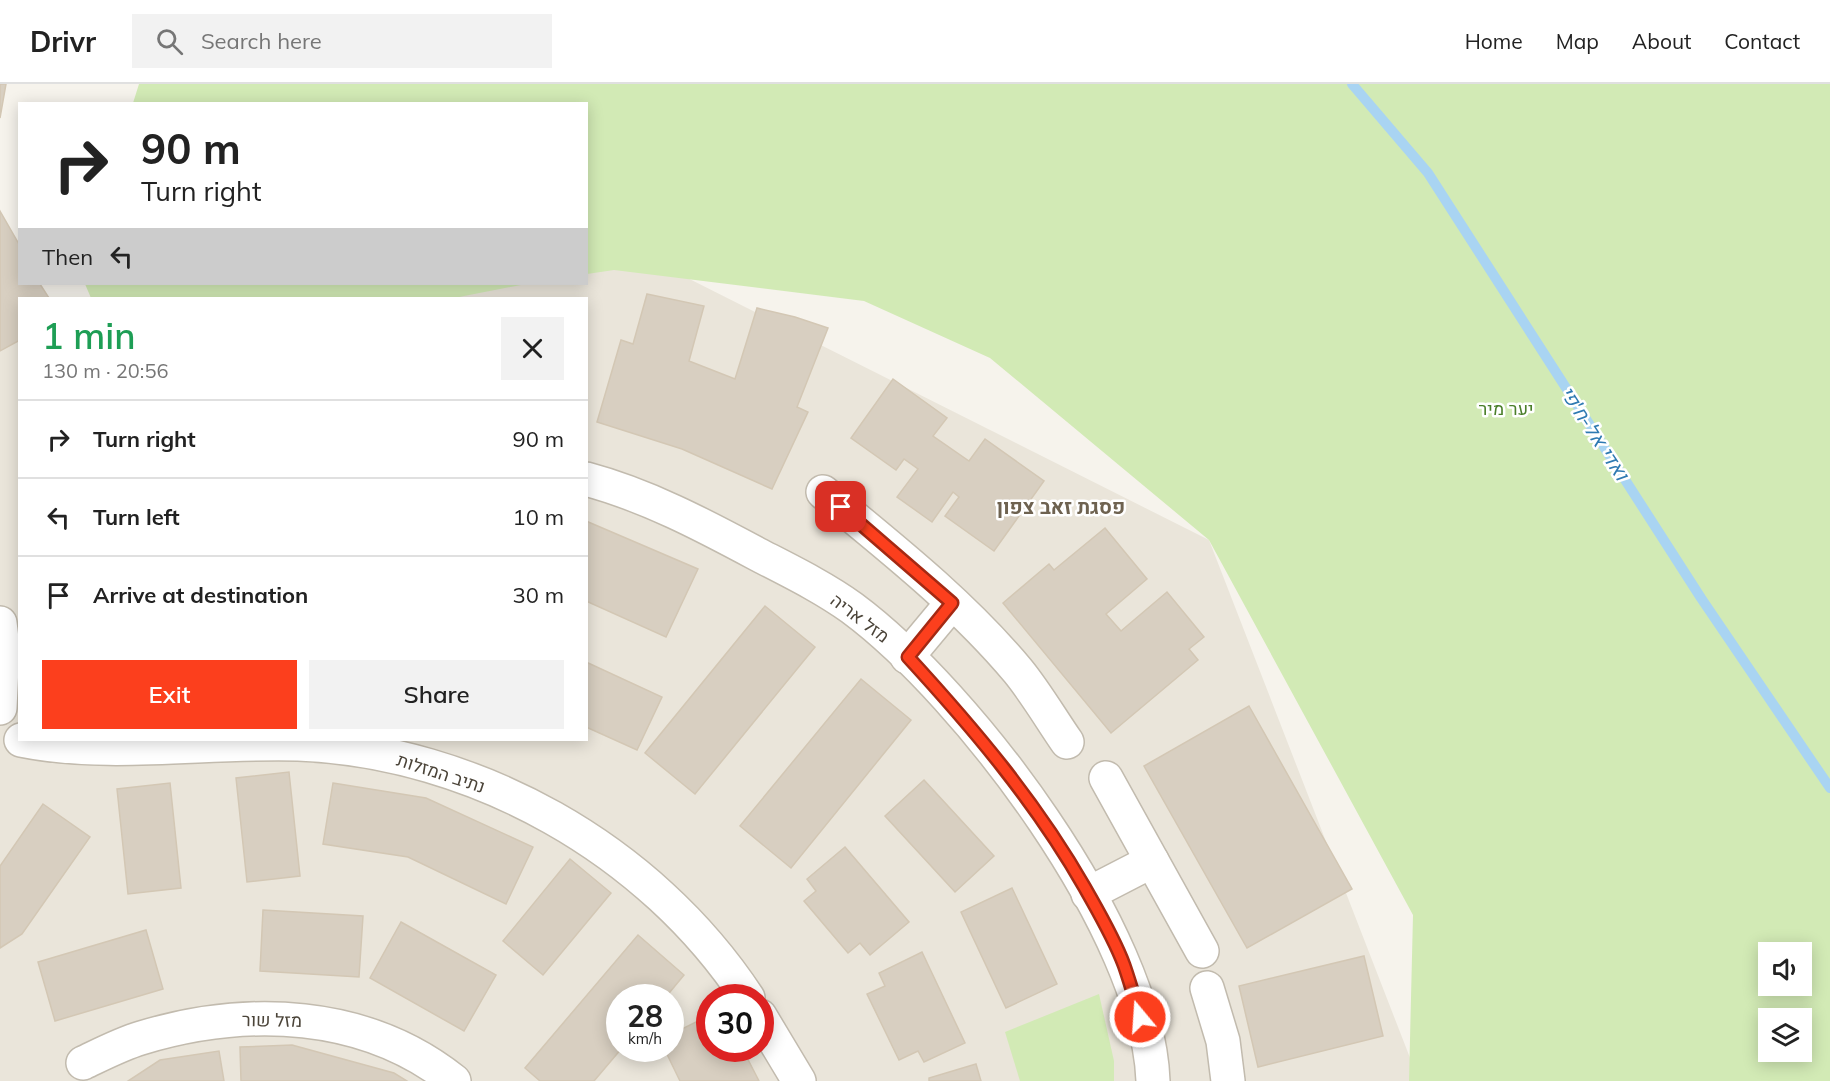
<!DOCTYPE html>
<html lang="en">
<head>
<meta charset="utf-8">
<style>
	:root { --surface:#fff; --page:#f2f2f2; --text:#222; --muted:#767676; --line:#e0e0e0; --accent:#fc3f1d }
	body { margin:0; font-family:Mulish,Heebo,sans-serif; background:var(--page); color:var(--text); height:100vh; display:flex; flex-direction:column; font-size:22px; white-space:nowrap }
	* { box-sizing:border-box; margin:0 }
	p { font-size:20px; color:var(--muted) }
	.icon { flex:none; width:33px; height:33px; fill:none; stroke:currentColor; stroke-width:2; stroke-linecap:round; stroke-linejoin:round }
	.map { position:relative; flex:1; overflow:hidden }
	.drawer { position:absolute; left:18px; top:213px; width:570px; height:444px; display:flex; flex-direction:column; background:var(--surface); border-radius:0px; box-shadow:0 3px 15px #0003 }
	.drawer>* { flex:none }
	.banner { position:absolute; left:18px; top:18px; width:570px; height:183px; border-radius:0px; box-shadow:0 3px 15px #0003; background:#fff; color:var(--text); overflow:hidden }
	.tools { position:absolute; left:1758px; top:858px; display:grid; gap:12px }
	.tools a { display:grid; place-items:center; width:54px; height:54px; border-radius:0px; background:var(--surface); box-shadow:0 3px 15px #0003; font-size:30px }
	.speed { position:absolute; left:606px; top:900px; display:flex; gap:12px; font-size:30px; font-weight:700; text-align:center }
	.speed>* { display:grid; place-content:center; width:78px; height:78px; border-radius:50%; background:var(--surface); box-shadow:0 3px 15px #0003; line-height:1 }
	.speed small { font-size:15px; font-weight:400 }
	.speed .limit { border:9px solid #d22; background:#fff; color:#111 }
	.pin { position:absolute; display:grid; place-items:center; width:51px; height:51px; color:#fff; margin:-26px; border-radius:12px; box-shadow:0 3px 9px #0006 }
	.me { position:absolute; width:66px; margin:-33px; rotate:342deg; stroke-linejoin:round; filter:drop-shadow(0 0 4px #0008) }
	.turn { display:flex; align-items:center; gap:21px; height:126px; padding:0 24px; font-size:27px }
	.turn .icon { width:78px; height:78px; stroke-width:2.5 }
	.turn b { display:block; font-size:42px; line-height:51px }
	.then { display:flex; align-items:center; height:57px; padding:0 24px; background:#0003; gap:12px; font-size:22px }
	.round { display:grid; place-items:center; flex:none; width:63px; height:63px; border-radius:0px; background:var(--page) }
	.head { display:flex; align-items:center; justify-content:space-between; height:102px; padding:0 24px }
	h1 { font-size:36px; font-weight:600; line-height:45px; color:#1e9e55 }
	.primary-button { display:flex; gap:12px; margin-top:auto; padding:12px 24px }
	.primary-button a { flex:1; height:69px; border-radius:0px; background:var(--accent); color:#fff; font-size:24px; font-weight:600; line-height:69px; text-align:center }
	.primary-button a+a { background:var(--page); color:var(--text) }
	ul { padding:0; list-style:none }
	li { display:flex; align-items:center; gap:18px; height:78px; padding:0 24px; border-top:2px solid var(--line) }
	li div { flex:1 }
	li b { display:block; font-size:22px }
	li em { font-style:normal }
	header { display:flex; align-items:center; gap:36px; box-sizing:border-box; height:84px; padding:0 30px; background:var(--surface); border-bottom:2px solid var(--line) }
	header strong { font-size:28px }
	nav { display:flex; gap:33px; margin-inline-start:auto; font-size:21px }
	.search { width:420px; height:54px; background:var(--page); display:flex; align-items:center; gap:15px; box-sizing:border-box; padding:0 21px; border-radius:0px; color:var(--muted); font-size:22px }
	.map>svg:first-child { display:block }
	.residential { fill:#eae5da; fill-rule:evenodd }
	.green { fill:#d2eab5; fill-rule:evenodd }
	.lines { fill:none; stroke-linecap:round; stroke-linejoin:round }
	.stream { stroke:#a9d4f2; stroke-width:10 }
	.building { fill:#d8cfc1; stroke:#d3c7b4; stroke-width:1.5 }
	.minor-casing { stroke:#c2bbae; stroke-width:36 }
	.minor { stroke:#fff; stroke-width:33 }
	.route-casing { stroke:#a42913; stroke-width:15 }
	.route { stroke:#fc3f1d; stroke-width:10 }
	.labels { text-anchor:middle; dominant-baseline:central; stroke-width:5; stroke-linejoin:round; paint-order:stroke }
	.park-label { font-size:18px; fill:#4a7f2a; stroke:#fff }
	.street-label { font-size:18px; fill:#4b4439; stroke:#fff }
	.water-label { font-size:20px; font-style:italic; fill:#2e7ab2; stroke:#fff }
	.neighbourhood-label { font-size:20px; font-weight:bold; fill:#6e6250; stroke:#fff }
</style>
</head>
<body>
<header>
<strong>Drivr</strong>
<div class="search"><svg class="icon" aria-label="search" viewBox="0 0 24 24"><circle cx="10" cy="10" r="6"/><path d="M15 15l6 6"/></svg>Search here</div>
<nav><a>Home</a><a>Map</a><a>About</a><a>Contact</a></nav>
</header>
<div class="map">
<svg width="1830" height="997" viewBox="0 0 1830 997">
	<rect width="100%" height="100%" fill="#f6f3ec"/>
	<path class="residential" d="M600 150 1209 456 1419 997H0V222L20 238V656H586V214H305L373 200H586L587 153ZM620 914H670V964H620ZM710 914H760V964H710Z"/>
	<g class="green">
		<path d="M139 0H1830V997H1409L1413 831 1209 456 990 274 864 217 614 186 587 190 586 20 133 19ZM1768 868H1802V902H1768ZM1768 934H1802V968H1768Z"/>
		<path d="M85 200H526L454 214H91Z"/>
		<path d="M1099 910 1114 977V997H1020L1005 948Z"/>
	</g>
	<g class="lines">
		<path class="stream" d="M1352 0 1428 89 1701 514 1830 704"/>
	</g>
	<g class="building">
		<path d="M0 0H6L0 34Z"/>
		<path d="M0 127 20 162V200H40L49 214H20V256L0 267Z"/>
		<path d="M647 210 704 222 689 277 735 295 757 224 795 233 828 244 797 323 808 328 772 405 682 365 597 338 621 256 633 260Z"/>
		<path d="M893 295 947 334 933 352 969 377 985 355 1044 397 994 467 945 432 959 413 953 408 932 438 897 413 918 385 904 375 896 386 851 354Z"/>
		<path d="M586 437 698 485 666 553 586 517Z"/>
		<path d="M1105 444 1147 495 1106 530 1121 547 1167 508 1204 553 1189 565 1198 576 1111 649 1003 519 1049 480 1054 486Z"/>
		<path d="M765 522 815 563 695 710 645 669Z"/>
		<path d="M586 578 662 613 637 666 586 643Z"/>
		<path d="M861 595 911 636 791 784 740 742Z"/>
		<path d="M1249 622 1352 805 1247 864 1144 682Z"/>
		<path d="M289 688 300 792 247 798 236 694Z"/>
		<path d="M924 696 994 772 955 808 885 732Z"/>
		<path d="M170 699 181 804 128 810 117 705Z"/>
		<path d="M333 699 426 714 533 763 506 820 408 773 323 760Z"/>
		<path d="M43 720 90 753 22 850 0 864V782Z"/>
		<path d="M845 763 909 838 870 871 860 859 848 869 804 817 816 807 807 795Z"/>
		<path d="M570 775 611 809 543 891 503 857Z"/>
		<path d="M1012 804 1057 900 1006 924 961 828Z"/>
		<path d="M263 826 363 832 359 893 260 887Z"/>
		<path d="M401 838 496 891 464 947 370 894Z"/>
		<path d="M146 846 163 905 55 937 38 878Z"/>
		<path d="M638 851 684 891 665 914H620L622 964 594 997H540L525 984Z"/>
		<path d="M922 868 965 959 924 978 918 967 899 976 867 910 885 902 879 889Z"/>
		<path d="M1364 872 1383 952 1258 983 1239 902Z"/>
		<path d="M710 931V964H742L759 997H680L664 964H670V951Z"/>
		<path d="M292 961 394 989 407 997H241L240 963Z"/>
		<path d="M219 967 224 997H128L160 976Z"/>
		<path d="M976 980 981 997H929V994Z"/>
	</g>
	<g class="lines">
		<defs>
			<g id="minor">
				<path d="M586 395C646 411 703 441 757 470 788 486 823 503 852 524 968 610 1148 848 1153 997"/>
				<path d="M823 408C891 464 961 519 1018 587 1036 609 1051 635 1067 658"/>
				<path d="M0 539 3 563 0 624"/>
				<path d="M907 573 952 519"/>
				<path d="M21 656C110 674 207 657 298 660 475 667 650 765 748 914"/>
				<path d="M1106 694 1202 867"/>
				<path d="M1088 810 1152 777"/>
				<path d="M1207 904 1223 957 1228 997"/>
				<path d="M760 932 799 997"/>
				<path d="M83 979C102 970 121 960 141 954 247 922 365 926 454 997"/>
			</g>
		</defs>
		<use href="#minor" class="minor-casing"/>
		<use href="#minor" class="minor"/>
	</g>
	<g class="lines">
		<defs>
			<path id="route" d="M841 423 952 519 908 573C974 645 1036 718 1085 804 1099 829 1114 854 1124 881 1130 898 1135 916 1140 933"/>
		</defs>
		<use href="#route" class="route-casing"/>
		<use href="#route" class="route"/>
	</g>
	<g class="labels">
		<g class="park-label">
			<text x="1506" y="324">יער מיר</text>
		</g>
		<g class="street-label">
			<text transform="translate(860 534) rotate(37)">מזל אריה</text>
			<text transform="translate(441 689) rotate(18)">נתיב המזלות</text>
			<text transform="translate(272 936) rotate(1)">מזל שור</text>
		</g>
		<g class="water-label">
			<text transform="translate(1595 349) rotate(57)">ואדי אל-ח'פי</text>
		</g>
		<g class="neighbourhood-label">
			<text x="1061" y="422">פסגת זאב צפון</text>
		</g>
	</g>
</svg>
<div class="tools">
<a><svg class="icon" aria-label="sound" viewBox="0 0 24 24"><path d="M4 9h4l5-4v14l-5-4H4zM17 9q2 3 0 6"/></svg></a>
<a><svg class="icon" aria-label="layers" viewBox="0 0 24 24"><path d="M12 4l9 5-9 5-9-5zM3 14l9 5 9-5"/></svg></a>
</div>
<div class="speed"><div>28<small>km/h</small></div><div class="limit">30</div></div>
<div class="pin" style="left:841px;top:423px;background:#d93025"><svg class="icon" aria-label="arrive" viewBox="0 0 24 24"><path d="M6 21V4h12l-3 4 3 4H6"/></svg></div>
<svg class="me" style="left:1140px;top:933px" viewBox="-20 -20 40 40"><circle r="17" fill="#fc3f1d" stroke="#fff" stroke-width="3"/><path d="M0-11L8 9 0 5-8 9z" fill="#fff"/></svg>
<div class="banner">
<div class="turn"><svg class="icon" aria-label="right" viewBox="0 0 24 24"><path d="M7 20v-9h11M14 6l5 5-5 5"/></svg><div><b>90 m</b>Turn right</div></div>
<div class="then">Then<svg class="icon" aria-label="left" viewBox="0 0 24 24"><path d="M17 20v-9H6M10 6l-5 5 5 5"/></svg></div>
</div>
<section class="drawer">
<div class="head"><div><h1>1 min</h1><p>130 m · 20:56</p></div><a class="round"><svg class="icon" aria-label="close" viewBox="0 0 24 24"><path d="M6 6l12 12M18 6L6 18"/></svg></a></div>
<ul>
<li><svg class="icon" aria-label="right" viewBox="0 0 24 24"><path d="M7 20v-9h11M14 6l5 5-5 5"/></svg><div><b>Turn right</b></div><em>90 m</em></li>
<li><svg class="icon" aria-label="left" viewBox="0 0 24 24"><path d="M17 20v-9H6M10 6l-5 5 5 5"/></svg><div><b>Turn left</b></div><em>10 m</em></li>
<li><svg class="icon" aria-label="arrive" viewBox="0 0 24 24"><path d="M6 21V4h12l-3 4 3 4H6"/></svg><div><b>Arrive at destination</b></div><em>30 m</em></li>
</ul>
<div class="primary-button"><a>Exit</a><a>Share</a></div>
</section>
</div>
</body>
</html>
